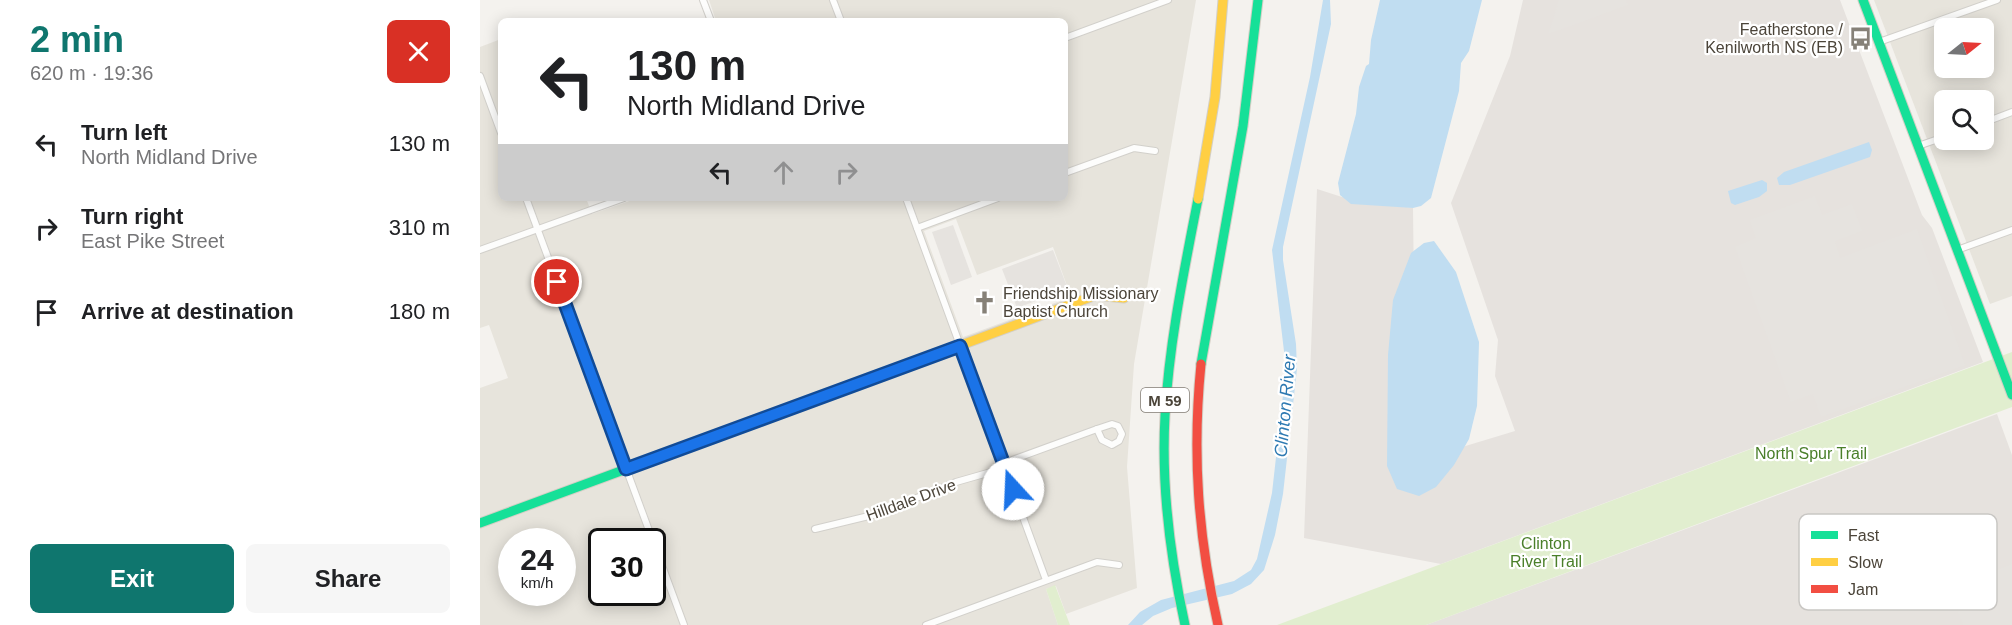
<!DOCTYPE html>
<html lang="en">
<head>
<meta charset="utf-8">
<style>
	:root { --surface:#fff; --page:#f6f6f6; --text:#202124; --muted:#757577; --accent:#0f766e }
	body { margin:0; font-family:Helvetica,sans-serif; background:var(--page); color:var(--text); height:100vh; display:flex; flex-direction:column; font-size:22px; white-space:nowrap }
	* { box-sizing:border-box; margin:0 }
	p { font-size:20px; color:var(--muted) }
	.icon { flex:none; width:33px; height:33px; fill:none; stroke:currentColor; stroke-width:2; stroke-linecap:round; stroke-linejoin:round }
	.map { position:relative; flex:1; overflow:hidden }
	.sheet { display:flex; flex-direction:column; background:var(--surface); width:480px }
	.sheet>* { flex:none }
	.top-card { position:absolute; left:18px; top:18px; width:570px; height:183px; border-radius:9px; box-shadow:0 3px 15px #0003; background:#fff; color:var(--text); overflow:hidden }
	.needle { width:39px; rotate:72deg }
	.buttons { position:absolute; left:1454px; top:18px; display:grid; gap:12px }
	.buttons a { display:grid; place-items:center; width:60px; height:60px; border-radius:9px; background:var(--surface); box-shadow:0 3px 15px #0003; font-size:30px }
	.speed { position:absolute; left:18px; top:528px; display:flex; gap:12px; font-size:30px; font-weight:700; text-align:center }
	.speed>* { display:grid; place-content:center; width:78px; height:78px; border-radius:50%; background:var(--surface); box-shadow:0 3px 15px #0003; line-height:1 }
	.speed small { font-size:15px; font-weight:400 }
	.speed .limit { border:3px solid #111; border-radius:9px; background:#fff; color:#111 }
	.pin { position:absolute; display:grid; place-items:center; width:51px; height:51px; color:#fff; margin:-26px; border:3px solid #fff; border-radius:50%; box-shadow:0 2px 6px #0007 }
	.me { position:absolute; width:66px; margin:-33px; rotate:340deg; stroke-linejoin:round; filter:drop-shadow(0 0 4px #0008) }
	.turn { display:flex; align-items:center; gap:21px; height:126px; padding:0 30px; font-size:27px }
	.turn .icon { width:78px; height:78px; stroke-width:2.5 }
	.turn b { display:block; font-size:42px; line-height:51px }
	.lanes { display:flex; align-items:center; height:57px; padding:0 30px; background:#0003; justify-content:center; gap:30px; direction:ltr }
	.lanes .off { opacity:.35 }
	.round { display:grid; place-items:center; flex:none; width:63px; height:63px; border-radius:9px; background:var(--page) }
	.head { display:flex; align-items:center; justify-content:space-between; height:102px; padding:0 30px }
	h1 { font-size:36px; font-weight:600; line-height:45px; color:var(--accent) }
	.button { display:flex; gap:12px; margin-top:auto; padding:12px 30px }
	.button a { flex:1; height:69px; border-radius:9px; background:var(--accent); color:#fff; font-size:24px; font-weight:600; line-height:69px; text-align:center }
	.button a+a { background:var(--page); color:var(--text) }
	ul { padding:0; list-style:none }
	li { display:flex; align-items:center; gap:18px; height:84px; padding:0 30px }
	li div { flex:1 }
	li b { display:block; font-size:22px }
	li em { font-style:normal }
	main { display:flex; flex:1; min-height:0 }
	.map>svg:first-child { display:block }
	.residential { fill:#e7e4dc; fill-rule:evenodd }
	.industrial { fill:#e6e2de }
	.green { fill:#e1eecf }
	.parking { fill:#e6e3df }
	.water { fill:#c0ddf1 }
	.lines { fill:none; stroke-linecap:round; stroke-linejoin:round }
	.street-casing { stroke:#d2d0cb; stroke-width:8 }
	.fast-casing { stroke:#d3cfc5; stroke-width:11 }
	.slow-casing { stroke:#d3cfc5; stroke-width:11 }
	.jam-casing { stroke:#d3cfc5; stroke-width:11 }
	.street { stroke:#fdfdfc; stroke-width:6 }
	.fast { stroke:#16e098; stroke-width:9 }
	.slow { stroke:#ffcf43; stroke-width:9 }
	.jam { stroke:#f24e42; stroke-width:9 }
	.route-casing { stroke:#114b97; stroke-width:15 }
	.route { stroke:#1a73e8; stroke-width:10 }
	.labels { text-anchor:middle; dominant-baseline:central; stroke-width:4.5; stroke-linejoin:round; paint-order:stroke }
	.shield { fill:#fff; stroke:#817c74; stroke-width:1.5 }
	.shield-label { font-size:15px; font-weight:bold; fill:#4b4439 }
	.poi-label { font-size:16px; fill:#4b4439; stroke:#fff; text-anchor:end }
	.park-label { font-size:16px; fill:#4a7f2a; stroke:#fff }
	.street-label { font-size:16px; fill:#4b4439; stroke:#fff }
	.water-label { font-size:18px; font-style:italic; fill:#2e7ab2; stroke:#fff }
	.key { fill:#fff; stroke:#c9c7c4; stroke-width:1.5 }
	.key-label { font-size:16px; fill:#4b4439 }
</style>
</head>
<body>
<main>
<section class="sheet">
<div class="head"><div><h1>2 min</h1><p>620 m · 19:36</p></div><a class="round" style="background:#d93025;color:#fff"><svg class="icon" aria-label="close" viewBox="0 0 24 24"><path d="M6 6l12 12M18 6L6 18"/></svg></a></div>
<ul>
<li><svg class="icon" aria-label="left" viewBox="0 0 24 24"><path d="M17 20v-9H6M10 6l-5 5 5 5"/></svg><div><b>Turn left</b><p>North Midland Drive</p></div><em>130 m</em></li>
<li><svg class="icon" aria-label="right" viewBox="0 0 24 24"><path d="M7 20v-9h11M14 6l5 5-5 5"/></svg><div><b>Turn right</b><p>East Pike Street</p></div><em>310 m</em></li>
<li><svg class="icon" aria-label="arrive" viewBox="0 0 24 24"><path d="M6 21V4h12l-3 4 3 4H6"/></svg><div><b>Arrive at destination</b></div><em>180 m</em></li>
</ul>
<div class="button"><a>Exit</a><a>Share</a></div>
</section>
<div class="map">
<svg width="1532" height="625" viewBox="0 0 1532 625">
	<rect width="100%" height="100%" fill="#f4f2ee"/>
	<g class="residential">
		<path d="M229 0H716L654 364 647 467 657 588 586 614 576 586 566 589 578 625H0V388L28 378 9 325 0 328V47L21 39V198H106L112 214 158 198H585V21H236ZM476 219 497 275 573 247 591 297 483 337 444 231ZM32 542H82V592H32ZM122 542H172V592H122Z"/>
		<path d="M1394 0H1532V296L1510 304ZM1464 28H1503V68H1464ZM1464 100H1503V140H1464Z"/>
	</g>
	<g class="industrial">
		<path d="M1043 0H1360L1442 215 1452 228 1503 362 961 564 824 538 837 189 862 197 933 208 936 461 1035 431 1015 376 1018 340 971 203 1030 56Z"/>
		<path d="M1517 414 1532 455V625H946Z"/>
	</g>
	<g class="green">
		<path d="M1532 352V407L946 625H797Z"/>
		<path d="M575 585 590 625H578L566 589Z"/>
	</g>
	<g class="parking">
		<path d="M1079 0H1146L1148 5 1068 34Z"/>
		<path d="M1335 196 1342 215 1372 204 1382 231 1355 241 1360 258 1437 229 1485 365 1341 417 1333 394 1311 402 1255 247 1276 238 1270 220Z"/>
		<path d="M473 225 492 277 471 285 452 232Z"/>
		<path d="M573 250 588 289 537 308 522 269Z"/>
		<path d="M1532 564V625H1483L1469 588Z"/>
	</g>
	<g class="water">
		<path d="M843 0H850L851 24 803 247V260L816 344 817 369 803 494 795 535 784 570 771 584 752 594 692 608 673 616 662 625H648L660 612 681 600 754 581 771 570 777 559 792 493 806 368 792 250 830 77Z"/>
		<path d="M900 0H1002L989 51 981 63 979 91 951 198 941 206 933 208 871 204 860 195 858 183 876 114 879 87 886 66 889 64 891 40Z"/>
		<path d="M1389 142 1392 150 1390 157 1310 185H1299L1297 178 1304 172Z"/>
		<path d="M1282 180 1287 183V191L1279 197 1255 205 1251 203 1248 191Z"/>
		<path d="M954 241 976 272 999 342 997 406 989 439 974 465 956 487 939 496 917 489 907 466 908 355 913 300 931 253 944 243Z"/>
	</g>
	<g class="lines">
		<defs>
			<g id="street">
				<path d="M223 0 231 21"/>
				<path d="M353 0 361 21"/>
				<path d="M585 38 688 0"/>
				<path d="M1399 42 1517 0"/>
				<path d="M0 76 21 133"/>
				<path d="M1503 123 1532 112"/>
				<path d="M1438 146 1464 137"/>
				<path d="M585 173 654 148 675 151"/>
				<path d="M46 198 204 625"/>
				<path d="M426 198 566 580"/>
				<path d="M437 228 518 198"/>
				<path d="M0 250 144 198"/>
				<path d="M1477 250 1532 230"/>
				<path d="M632 424 638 426 642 434 639 441 632 445 622 440 617 429Z"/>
				<path d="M524 463 617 429"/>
				<path d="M335 529 397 514 476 482 525 468"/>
				<path d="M446 625 617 562 639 565"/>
			</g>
			<g id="fast">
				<path d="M1383 0 1532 395"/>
				<path d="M721 364 763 126 778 0"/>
				<path d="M0 523 344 396"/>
				<path d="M705 625C690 556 681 487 685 416 689 343 704 271 718 199"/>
			</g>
			<g id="slow">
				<path d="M718 199 735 97 743 0"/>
				<path d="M344 396 616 295 644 298"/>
			</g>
			<path id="jam" d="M721 364C712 454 718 537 738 625"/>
		</defs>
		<use href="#street" class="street-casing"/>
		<use href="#fast" class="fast-casing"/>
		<use href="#slow" class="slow-casing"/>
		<use href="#jam" class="jam-casing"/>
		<use href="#street" class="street"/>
		<use href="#fast" class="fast"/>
		<use href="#slow" class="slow"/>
		<use href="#jam" class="jam"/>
	</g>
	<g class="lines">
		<defs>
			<path id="route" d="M77 282 146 469 480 346 533 489"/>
		</defs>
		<use href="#route" class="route-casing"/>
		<use href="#route" class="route"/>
	</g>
	<defs>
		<symbol id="bus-bare" viewBox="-9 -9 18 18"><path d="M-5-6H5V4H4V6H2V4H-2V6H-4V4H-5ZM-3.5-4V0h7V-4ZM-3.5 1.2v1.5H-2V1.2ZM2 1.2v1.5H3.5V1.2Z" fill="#868178" stroke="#fff" stroke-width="2.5" paint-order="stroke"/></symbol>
		<symbol id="church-bare" viewBox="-9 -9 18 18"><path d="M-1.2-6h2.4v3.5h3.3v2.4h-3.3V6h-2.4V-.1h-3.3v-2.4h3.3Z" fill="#868178" stroke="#fff" stroke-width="2.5" paint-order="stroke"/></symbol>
	</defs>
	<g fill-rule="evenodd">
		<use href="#bus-bare" x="1364" y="22" width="33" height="33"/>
		<use href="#church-bare" x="488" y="286" width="33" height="33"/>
	</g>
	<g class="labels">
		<rect class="shield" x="661" y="388" width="48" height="24" rx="4.5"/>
		<g class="shield-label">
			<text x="685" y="400">M 59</text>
		</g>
		<g class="poi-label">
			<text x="1363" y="29">Featherstone /<tspan x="1363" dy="18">Kenilworth NS (EB)</tspan></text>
			<text x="523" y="293" text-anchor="start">Friendship Missionary<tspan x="523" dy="18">Baptist Church</tspan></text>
		</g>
		<g class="park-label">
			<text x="1331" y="453">North Spur Trail</text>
			<text x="1066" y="543">Clinton<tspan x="1066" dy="18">River Trail</tspan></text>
		</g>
		<g class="street-label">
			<text transform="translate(431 500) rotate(-20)">Hilldale Drive</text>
		</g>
		<g class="water-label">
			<text transform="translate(805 406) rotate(-85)">Clinton River</text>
		</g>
	</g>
	<rect x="1319" y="514" width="198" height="96" rx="9" class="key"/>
	<rect x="1331" y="531" width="27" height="8" fill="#16e098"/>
	<rect x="1331" y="558" width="27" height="8" fill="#ffcf43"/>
	<rect x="1331" y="585" width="27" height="8" fill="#f24e42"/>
	<g class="key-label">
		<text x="1368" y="541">Fast</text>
		<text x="1368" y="568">Slow</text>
		<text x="1368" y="595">Jam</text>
	</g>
</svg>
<div class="buttons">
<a><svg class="needle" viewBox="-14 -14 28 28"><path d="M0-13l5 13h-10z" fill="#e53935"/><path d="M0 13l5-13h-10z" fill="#757577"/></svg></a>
<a><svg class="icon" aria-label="search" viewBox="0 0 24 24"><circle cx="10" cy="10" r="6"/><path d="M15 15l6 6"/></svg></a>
</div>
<div class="speed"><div>24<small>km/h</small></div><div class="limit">30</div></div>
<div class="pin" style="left:77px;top:282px;background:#d93025"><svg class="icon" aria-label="arrive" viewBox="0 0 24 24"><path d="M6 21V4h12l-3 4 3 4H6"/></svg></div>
<svg class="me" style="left:533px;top:489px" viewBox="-20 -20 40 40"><circle r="19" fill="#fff"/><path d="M0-13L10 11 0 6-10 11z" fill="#1a73e8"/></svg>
<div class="top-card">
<div class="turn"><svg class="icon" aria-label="left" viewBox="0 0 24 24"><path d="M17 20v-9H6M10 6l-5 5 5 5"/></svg><div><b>130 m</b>North Midland Drive</div></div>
<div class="lanes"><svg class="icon" aria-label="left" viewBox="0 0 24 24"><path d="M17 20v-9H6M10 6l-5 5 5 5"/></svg><svg class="icon off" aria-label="ahead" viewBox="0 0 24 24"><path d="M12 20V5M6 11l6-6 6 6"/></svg><svg class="icon off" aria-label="right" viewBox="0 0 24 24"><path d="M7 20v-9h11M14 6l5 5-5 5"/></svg></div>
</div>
</div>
</main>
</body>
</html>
